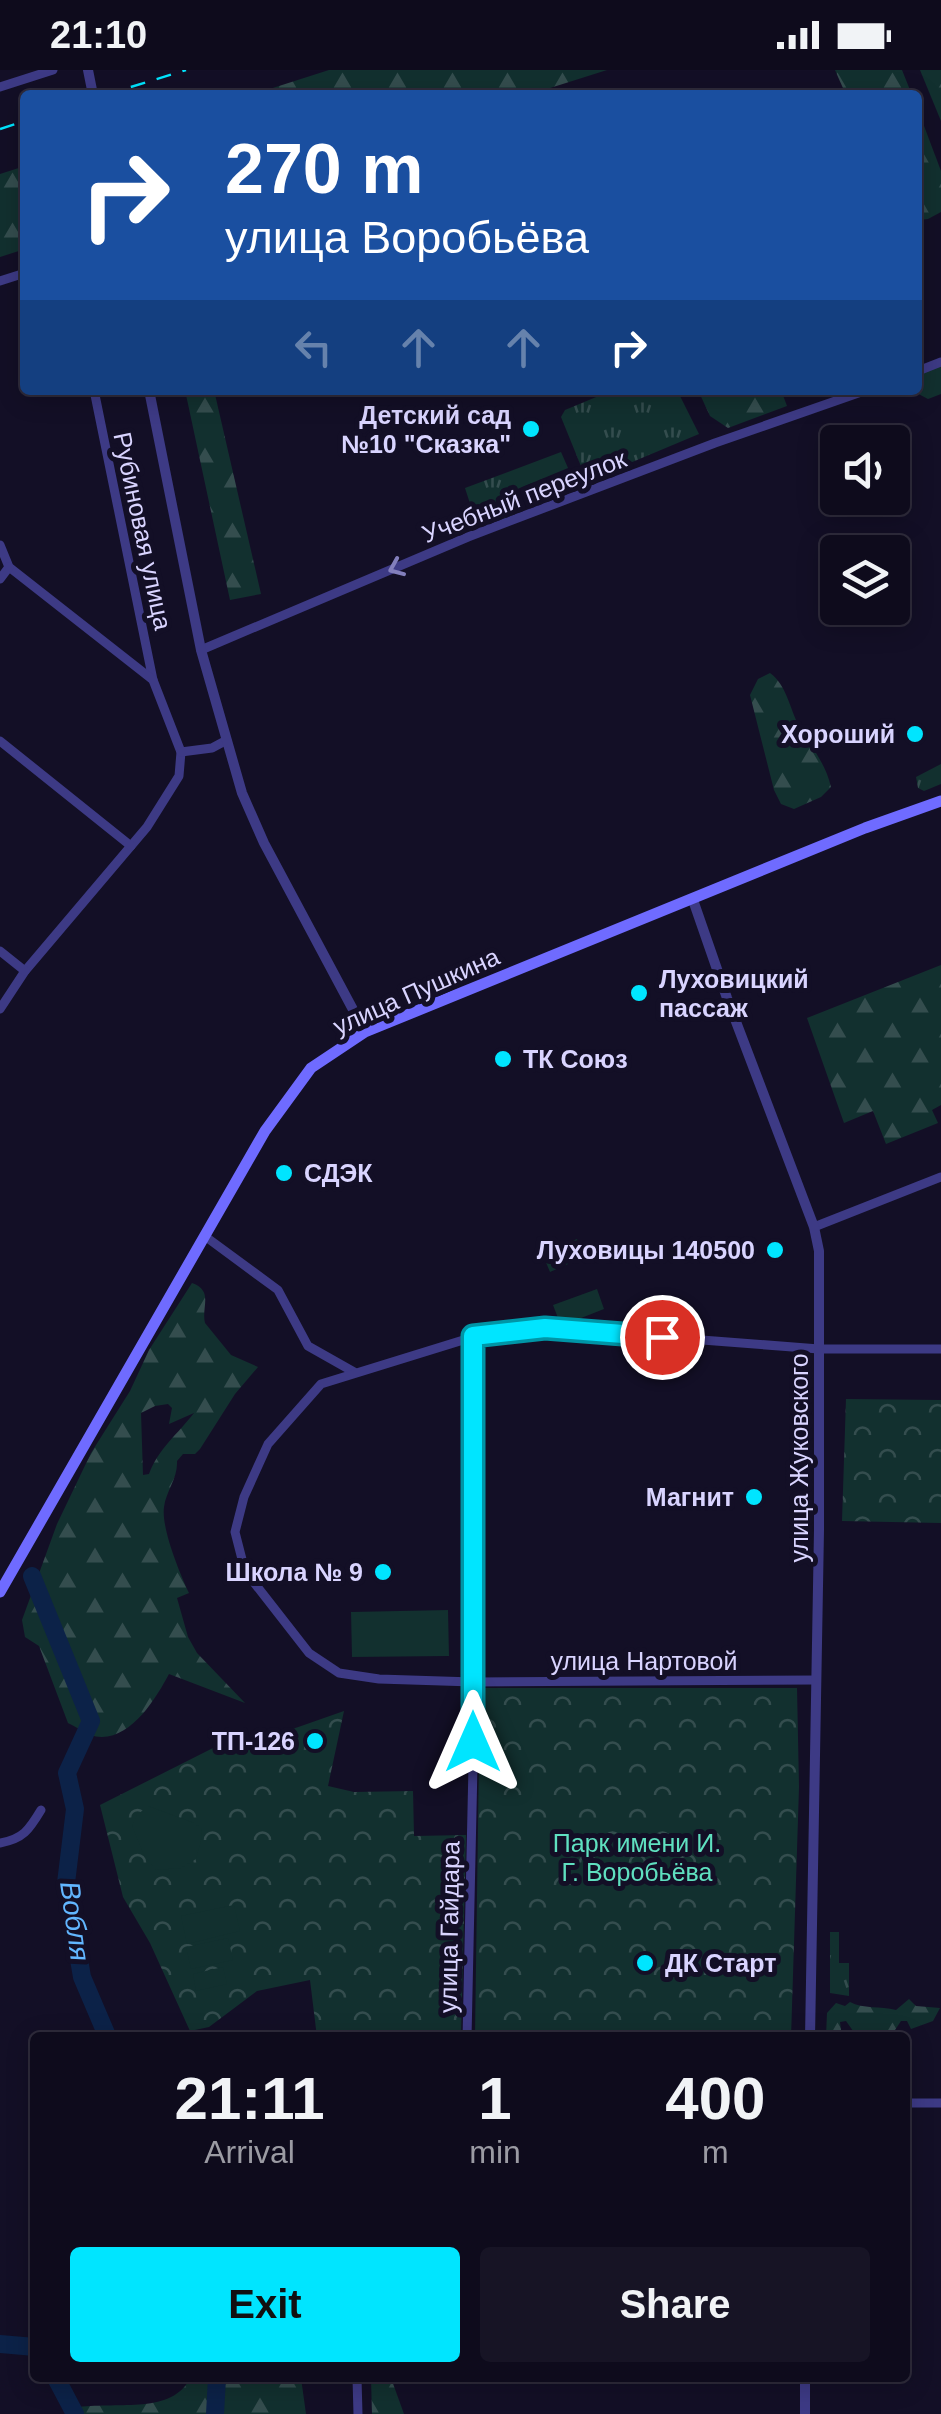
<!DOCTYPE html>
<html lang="en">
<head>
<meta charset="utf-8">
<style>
	:root { --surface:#0e0b1c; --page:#171425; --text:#f1f3f6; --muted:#9b9ba3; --line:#2e2b3b; --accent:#00e5ff }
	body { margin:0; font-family:Arial,sans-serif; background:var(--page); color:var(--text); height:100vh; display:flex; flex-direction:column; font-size:38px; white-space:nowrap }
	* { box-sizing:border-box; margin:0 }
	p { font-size:32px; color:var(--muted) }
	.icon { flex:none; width:55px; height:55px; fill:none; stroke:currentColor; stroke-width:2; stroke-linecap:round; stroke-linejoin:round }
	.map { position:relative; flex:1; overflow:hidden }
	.side { position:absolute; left:30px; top:1962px; width:880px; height:350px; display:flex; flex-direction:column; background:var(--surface); border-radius:10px; box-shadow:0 5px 25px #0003,0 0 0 2px var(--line) }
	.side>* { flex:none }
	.hud { position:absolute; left:20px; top:20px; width:902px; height:305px; border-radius:10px; box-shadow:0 5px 25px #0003,0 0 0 2px var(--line); background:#1a4fa0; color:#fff; overflow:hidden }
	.controls { position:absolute; left:820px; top:355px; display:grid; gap:20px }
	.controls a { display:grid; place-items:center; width:90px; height:90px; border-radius:10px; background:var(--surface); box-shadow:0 5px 25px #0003,0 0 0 2px var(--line); font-size:50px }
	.pin { position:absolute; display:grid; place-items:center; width:85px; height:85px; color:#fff; margin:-42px; border:5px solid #fff; border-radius:50%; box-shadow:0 2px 10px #0007 }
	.me { position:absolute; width:110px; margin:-55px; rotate:0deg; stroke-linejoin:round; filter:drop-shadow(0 0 8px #0008) }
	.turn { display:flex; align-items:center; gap:35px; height:210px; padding:0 40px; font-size:45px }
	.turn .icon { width:130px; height:130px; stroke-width:2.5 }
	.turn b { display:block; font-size:70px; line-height:85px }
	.lanes { display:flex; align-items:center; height:95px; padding:0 40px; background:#0003; justify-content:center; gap:50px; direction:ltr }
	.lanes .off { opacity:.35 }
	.eta { display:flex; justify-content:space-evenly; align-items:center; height:170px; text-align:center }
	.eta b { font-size:60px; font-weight:700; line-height:70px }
	.primary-button { display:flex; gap:20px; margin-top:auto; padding:20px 40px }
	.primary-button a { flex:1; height:115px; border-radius:10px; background:var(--accent); color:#111; font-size:40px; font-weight:700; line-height:115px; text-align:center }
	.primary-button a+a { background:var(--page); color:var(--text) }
	.status { display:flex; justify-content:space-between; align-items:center; height:70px; padding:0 50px; background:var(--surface); direction:ltr }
	.status svg { height:28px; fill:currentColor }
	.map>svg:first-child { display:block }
	.grass { fill:url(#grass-tufts) }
	.forest { fill:url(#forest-firs); fill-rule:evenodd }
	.park { fill:url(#park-crowns) }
	.pitch { fill:#12302f }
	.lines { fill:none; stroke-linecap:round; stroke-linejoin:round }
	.river { stroke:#0c2248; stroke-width:18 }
	.minor { stroke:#3d3a85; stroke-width:9 }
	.tertiary { stroke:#3d3a85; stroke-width:10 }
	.secondary { stroke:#6f6bff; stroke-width:11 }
	.rail { stroke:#00e5ff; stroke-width:2.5; stroke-dasharray:15 12; stroke-linecap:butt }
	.oneway { stroke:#837fbc }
	.route-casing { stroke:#0095a6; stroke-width:25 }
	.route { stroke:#00e5ff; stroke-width:18 }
	.poi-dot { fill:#00e5ff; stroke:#130f26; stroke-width:4 }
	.labels { text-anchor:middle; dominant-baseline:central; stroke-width:10; stroke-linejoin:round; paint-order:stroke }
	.poi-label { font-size:25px; font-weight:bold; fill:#d9d4ff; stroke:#130f26; text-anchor:end }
	.street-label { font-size:25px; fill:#d9d4ff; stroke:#130f26 }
	.park-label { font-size:25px; fill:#5fe0c0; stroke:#130f26 }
	.water-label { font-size:28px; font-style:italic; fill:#62b6ff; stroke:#130f26 }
</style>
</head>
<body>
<div class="status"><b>21:10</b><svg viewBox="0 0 49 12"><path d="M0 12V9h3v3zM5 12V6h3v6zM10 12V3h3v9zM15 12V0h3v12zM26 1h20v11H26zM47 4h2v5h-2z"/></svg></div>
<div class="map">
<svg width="941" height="2344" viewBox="0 0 941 2344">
	<defs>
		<pattern id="grass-tufts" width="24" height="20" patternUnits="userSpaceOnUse" patternTransform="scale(2.5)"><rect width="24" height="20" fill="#12302f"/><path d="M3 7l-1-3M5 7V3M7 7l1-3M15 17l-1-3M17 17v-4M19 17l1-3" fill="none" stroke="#344d4e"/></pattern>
		<pattern id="forest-firs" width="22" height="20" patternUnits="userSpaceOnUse" patternTransform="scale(2.5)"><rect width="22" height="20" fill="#12302f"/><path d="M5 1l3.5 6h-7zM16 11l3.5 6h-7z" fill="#344d4e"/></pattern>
		<pattern id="park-crowns" width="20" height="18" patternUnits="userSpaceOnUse" patternTransform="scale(2.5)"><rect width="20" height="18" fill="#12302f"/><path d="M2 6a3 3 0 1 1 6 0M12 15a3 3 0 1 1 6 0" fill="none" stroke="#344d4e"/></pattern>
	</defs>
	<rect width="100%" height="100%" fill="#130f26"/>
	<g class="grass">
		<path d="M941 295V324L928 329 911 320H918V304Z"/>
		<path d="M613 320H677L699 364 587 411 561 347 565 340Z"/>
		<path d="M561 382 568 398 510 422 513 445 480 456 476 452 465 418Z"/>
		<path d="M941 694V714L924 721 918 718 916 707Z"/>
		<path d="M830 1862H839V1893H849V1926L830 1923Z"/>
	</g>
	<g class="forest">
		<path d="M329 0H607L528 25H251Z"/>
		<path d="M835 0H902L912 25H846Z"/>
		<path d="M920 0H941V51Z"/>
		<path d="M918 40 941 101V142L928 149 918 150Z"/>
		<path d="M25 96V179L0 187V104Z"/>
		<path d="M185 320H214L261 524 230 530Z"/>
		<path d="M698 320H731L738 324 747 320H781L787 336 728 358 710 346Z"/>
		<path d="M770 603C786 615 789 635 797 652 809 675 825 691 831 717L821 727 794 739 781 734 774 720 750 625 758 609Z"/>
		<path d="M941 895V1035L932 1040 938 1053 886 1074 873 1041 844 1053 807 948Z"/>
		<path d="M192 1213C214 1221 201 1237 205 1253L231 1285 258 1297 235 1324 200 1379 195 1384H183L177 1391C178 1408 166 1421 164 1437 161 1458 180 1504 189 1523L177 1528 188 1567 197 1583 245 1633 169 1604C155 1630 127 1677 90 1665 83 1662 75 1656 68 1653L39 1576 25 1567 22 1550 57 1454 91 1383 130 1321 149 1280ZM168 1334 172 1338 169 1354 194 1343C177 1365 159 1378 149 1404L143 1405 141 1343 155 1336Z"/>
		<path d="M909 1929 916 1936 940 1938 933 1951 911 1959 907 1951H901L893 1963 856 1965 846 1951 840 1952 842 1967H826L827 1943 836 1933 845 1936 850 1932C863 1939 880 1936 896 1940Z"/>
		<path d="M190 2308H301L306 2344H78L79 2337C119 2332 173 2344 190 2308Z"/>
		<path d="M371 2308H391L404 2344H372Z"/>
	</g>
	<g class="park">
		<path d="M846 1329 941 1330V1453L842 1451Z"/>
		<path d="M480 1618H797L799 1717 791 1967H475Z"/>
		<path d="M344 1641 328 1716 354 1722 413 1721 414 1766 466 1765 461 1967H317L310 1910 257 1921 209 1957 190 1961 150 1873 123 1827 100 1735 215 1677 287 1661Z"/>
	</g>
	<g class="pitch">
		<path d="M577 1169 584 1187 550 1202 542 1183Z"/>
		<path d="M597 1219 604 1239 561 1256 553 1235Z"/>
		<path d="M448 1540 449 1586 352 1587 351 1542Z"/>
		<path d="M148 1736 194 1753 201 1758 202 1767 196 1789 181 1798 156 1800 144 1785 132 1756 137 1745Z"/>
		<path d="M234 1835 240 1861 187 1874 181 1846Z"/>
		<path d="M228 1868 233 1890 191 1899 186 1877Z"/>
		<path d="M223 1897 227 1914 196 1921 193 1904Z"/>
	</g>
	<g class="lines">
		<g class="river">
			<path d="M32 1506 91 1651 67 1703 75 1739 66 1813 82 1907 108 1968"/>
			<path d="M0 2274 35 2277"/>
			<path d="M56 2308 75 2344"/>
			<path d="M215 2344 217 2308"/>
		</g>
		<g class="minor">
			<path d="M0 17 53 0"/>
			<path d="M0 211 25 203"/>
			<path d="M918 301 941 292"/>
			<path d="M94 320 153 610"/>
			<path d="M0 475 9 497 153 610 181 682 179 706 147 757 25 901 0 939"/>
			<path d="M0 509 9 497"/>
			<path d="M201 580 468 467 715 373 867 320"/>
			<path d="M0 671 131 776"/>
			<path d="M181 682 212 678 225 671"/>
			<path d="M0 881 25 901"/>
			<path d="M814 1157 941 1107"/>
			<path d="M206 1167 278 1220 308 1276 354 1302"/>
			<path d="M816 1610 473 1612 379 1609 339 1603 309 1583 245 1501 235 1462 244 1427 268 1374 321 1314 473 1267 545 1258 819 1279H941"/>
			<path d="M0 1773C23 1769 29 1760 41 1740"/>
			<path d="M467 1968 473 1695V1267"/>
			<path d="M905 2033H941"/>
			<path d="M357 2308 358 2344"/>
		</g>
		<g class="tertiary">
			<path d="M88 0 93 25"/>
			<path d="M149 320 201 580 242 723 264 773 365 962"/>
			<path d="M693 830 727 928 814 1157 819 1181V1460L810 1968"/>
			<path d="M805 2344V2308"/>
		</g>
		<path class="secondary" d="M0 1522 265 1061 311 998 365 962 865 758 941 731"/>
		<g class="rail">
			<path d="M105 25 186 0"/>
			<path d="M0 59 25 51"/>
		</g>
	</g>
	<defs><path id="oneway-chevron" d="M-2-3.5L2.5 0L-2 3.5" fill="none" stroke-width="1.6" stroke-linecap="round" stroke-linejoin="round" transform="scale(2.5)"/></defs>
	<use class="oneway" href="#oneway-chevron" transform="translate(396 498) rotate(157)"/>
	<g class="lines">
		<defs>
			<path id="route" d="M473 1672V1266L545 1258 662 1267"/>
		</defs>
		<use href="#route" class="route-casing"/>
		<use href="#route" class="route"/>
	</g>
	<g class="poi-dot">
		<circle cx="531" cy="359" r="10"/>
		<circle cx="915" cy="664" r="10"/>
		<circle cx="639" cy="923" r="10"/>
		<circle cx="503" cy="989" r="10"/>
		<circle cx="284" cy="1103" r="10"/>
		<circle cx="775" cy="1180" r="10"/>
		<circle cx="754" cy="1427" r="10"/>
		<circle cx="383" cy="1502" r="10"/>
		<circle cx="315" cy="1671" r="10"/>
		<circle cx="645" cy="1893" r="10"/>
	</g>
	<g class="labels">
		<g class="poi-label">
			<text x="511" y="345">Детский сад<tspan x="511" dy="29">№10 "Сказка"</tspan></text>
			<text x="895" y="664">Хороший</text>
			<text x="659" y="909" text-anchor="start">Луховицкий<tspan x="659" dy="29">пассаж</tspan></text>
			<text x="523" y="989" text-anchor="start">ТК Союз</text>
			<text x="304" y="1103" text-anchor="start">СДЭК</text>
			<text x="755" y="1180">Луховицы 140500</text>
			<text x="734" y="1427">Магнит</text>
			<text x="363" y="1502">Школа № 9</text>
			<text x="295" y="1671">ТП-126</text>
			<text x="665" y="1893" text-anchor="start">ДК Старт</text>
		</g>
		<g class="street-label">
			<text transform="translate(524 426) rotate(-21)">Учебный переулок</text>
			<text transform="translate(143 461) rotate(78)">Рубиновая улица</text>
			<text transform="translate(416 921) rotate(-24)">улица Пушкина</text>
			<text transform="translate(799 1388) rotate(-90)">улица Жуковского</text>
			<text x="644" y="1591">улица Нартовой</text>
			<text transform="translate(449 1857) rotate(-89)">улица Гайдара</text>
		</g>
		<g class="park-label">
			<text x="637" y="1773">Парк имени И.<tspan x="637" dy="29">Г. Воробьёва</tspan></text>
		</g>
		<g class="water-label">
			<text transform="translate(75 1851) rotate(82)">Вобля</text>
		</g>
	</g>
</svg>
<div class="controls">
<a><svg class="icon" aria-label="sound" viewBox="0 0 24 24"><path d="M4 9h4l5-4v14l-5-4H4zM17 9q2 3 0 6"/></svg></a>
<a><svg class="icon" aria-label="layers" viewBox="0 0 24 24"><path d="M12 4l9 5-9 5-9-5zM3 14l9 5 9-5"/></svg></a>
</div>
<div class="pin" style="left:662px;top:1267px;background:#d93025"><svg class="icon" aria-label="arrive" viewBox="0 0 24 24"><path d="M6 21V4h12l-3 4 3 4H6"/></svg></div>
<svg class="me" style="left:473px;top:1672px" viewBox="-20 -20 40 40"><path d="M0-17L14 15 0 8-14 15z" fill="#00e5ff" stroke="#fff" stroke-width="4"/></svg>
<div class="hud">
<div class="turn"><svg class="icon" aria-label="right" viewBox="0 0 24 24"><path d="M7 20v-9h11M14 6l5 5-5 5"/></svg><div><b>270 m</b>улица Воробьёва</div></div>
<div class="lanes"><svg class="icon off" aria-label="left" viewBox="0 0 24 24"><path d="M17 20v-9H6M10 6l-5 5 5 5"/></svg><svg class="icon off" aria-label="ahead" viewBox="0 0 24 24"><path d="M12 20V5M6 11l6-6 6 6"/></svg><svg class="icon off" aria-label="ahead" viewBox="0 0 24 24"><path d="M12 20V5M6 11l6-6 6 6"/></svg><svg class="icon" aria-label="right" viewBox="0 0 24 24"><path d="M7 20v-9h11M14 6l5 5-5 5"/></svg></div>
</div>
<section class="side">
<div class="eta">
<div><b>21:11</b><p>Arrival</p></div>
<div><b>1</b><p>min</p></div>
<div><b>400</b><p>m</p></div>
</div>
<div class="primary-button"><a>Exit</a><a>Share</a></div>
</section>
</div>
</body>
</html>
